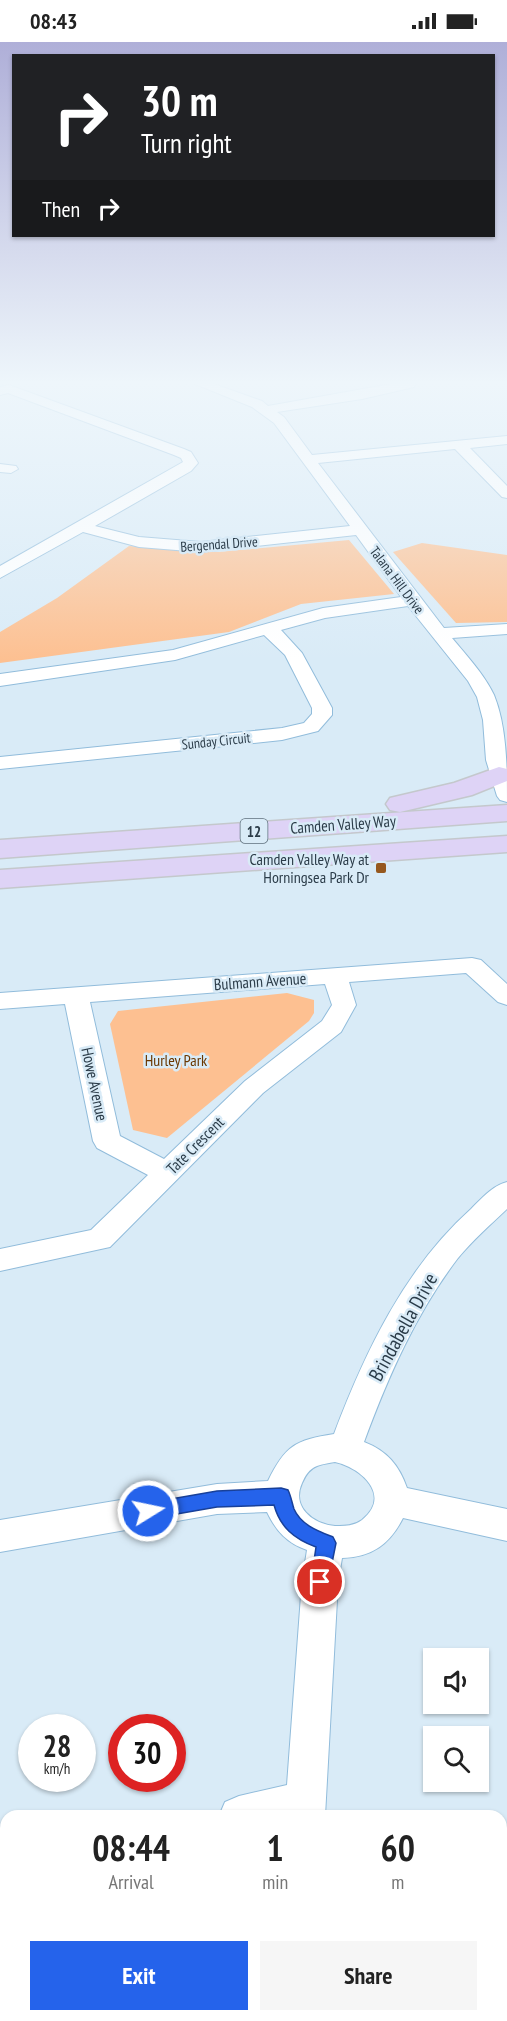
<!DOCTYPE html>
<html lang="en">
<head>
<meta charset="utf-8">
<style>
	:root { --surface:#fff; --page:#f6f6f6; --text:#222; --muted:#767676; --accent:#2563eb }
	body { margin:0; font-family:"PT Sans Narrow",sans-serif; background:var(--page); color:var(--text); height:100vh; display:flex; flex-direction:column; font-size:22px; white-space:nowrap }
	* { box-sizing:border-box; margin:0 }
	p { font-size:20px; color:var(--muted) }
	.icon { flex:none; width:33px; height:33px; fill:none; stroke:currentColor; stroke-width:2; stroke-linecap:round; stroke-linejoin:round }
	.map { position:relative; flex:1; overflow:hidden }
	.side { position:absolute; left:0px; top:1768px; width:507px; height:212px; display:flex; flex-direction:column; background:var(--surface); border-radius:18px 18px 0 0; box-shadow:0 2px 4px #0004 }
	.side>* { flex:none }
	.banner { position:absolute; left:12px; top:12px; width:483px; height:183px; border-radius:0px; box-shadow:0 2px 4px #0004; background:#202124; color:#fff; overflow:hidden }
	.fabs { position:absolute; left:423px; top:1606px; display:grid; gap:12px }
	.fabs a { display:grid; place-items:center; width:66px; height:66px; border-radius:0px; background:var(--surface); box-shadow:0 2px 4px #0004; font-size:30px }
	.speed { position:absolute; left:18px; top:1672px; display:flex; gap:12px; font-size:30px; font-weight:700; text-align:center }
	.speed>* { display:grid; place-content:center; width:78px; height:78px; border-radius:50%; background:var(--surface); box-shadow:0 2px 4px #0004; line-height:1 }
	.speed small { font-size:15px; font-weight:400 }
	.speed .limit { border:9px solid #d22; background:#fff; color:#111 }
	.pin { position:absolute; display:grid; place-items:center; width:51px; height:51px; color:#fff; margin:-26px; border:3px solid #fff; border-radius:50%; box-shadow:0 2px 6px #0007 }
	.me { position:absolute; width:66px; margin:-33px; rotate:80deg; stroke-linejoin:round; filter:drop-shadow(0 0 4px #0008) }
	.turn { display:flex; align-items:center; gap:21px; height:126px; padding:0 30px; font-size:27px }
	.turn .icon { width:78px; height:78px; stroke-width:2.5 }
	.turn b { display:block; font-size:42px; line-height:51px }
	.then { display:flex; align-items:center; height:57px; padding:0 30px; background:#0003; gap:12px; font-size:22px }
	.eta { display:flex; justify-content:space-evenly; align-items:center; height:102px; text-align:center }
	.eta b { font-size:36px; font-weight:600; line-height:42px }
	.primary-button { display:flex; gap:12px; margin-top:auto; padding:12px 30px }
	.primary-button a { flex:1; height:69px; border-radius:0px; background:var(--accent); color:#fff; font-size:24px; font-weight:600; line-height:69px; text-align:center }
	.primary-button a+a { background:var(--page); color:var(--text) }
	.status { display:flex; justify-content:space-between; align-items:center; height:42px; padding:0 30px; background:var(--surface); direction:ltr }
	.status svg { height:16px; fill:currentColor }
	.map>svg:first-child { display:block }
	.green { fill:#fdc091 }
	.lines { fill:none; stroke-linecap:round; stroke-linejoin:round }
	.minor-casing { stroke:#91bcdb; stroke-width:2 }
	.major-casing { stroke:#c4c8cc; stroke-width:3 }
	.minor { fill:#fff; fill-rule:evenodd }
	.major { fill:#ded3f6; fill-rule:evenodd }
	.route { fill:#2563eb; stroke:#184099; stroke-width:1.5 }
	.poi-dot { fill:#96581e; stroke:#d9ebf7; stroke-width:2 }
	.labels { text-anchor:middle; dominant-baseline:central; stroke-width:5; stroke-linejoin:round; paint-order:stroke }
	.far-street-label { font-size:14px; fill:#2b3c49; stroke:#d9ebf7 }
	.shield { fill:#d9ebf7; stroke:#5f707d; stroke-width:1.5 }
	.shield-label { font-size:15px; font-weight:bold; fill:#2b3c49 }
	.street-label { font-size:16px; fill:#2b3c49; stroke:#d9ebf7 }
	.poi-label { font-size:16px; fill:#2b3c49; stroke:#d9ebf7; text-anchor:end }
	.park-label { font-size:16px; fill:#6a3700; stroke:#d9ebf7 }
	.near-street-label { font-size:20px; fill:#2b3c49; stroke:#d9ebf7 }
</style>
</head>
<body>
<div class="status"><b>08:43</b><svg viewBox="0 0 49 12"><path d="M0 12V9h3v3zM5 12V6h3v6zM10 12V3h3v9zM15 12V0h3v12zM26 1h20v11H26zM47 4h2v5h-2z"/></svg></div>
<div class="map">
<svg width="507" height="1979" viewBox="0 0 507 1979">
	<rect width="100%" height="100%" fill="#d9ebf7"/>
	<g class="green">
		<path d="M349 498 394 552 301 562 229 590 0 621V590L57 556 129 504 218 510Z"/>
		<path d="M422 501 507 513V580L456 581 393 510Z"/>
		<path d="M287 951 314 958V971L309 979 167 1096 133 1088 110 982 118 969Z"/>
	</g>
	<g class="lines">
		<defs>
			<g id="minor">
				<path d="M195 342H214L262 359 268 364 391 342H415L414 345 362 357 277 370 284 375 312 413 507 394V402L470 406 507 444V456L502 455 455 407 318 421 444 586 507 582V592L452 596C467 614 484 632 494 653 507 685 507 726 507 760L500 758 497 754 486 718 483 678 477 655 468 639 408 564 325 576 281 588 302 611 332 666V673L318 689 282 698 0 727V715L282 686 304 681 312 672V666L285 613 264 593 175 618 0 644V632L173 608 323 566 401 555 356 493 201 510 139 505 83 490 0 536V524L183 420 181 416 174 413 8 351 0 353V345L9 343 184 407 191 410 198 421 191 429 95 484 139 495 201 500 350 484 274 381 252 365Z"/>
				<path d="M0 422 16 424 18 427 11 431 0 430Z"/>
				<path d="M472 916 481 918 507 942V963L498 960 466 931 349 940 356 963 341 990 263 1051 110 1205 0 1229V1207L91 1188 148 1133 97 1106 93 1099 65 962 0 967V951ZM325 942 332 963 322 979 245 1039 164 1117 120 1094 90 960Z"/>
				<path d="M507 1140V1167C490 1183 473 1198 458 1216 416 1271 388 1335 364 1400 387 1409 399 1423 407 1446L507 1467V1499L403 1476C390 1502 372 1515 342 1516L338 1540 325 1774H219L225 1760 239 1754 287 1743 302 1540 307 1508C287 1501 276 1489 267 1470L217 1472 0 1510V1478L217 1442 268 1439C285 1404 295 1398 334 1392 365 1310 405 1226 471 1167 482 1156 492 1144 507 1140ZM335 1420C362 1426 392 1454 362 1478 354 1484 345 1484 335 1484 313 1482 291 1465 302 1441 305 1434 309 1427 317 1424 322 1422 329 1421 335 1420Z"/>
				<path d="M6 1806V1848L0 1850V1808Z"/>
				<path d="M329 1974H373L375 1979H331Z"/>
			</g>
			<g id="major">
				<path d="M499 725 507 727V739L472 753 400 770 390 768 386 762 390 756 454 741Z"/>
				<path d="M507 763V779L0 816V798Z"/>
				<path d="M507 794V810L0 846V828Z"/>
			</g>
		</defs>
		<use href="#minor" class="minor-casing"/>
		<use href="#major" class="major-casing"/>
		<use href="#minor" class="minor"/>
		<use href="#major" class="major"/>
	</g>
	<linearGradient id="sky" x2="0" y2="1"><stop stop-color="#afafd8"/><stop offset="0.55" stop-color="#eef6fb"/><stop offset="1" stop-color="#eef6fb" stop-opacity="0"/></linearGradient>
	<rect width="507" height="619" fill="url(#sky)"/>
	<path class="route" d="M281 1446 288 1448C291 1454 292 1461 294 1467 301 1483 318 1489 333 1495L336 1501 327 1546 320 1549 313 1546 311 1540 316 1505C294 1497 280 1485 274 1463L217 1465 148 1477 141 1475 138 1469 141 1463 148 1461 217 1449Z"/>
	<rect class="poi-dot" x="375" y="820" width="12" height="12" rx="3"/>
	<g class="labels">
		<g class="far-street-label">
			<text transform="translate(219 502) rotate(-4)">Bergendal Drive</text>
			<text transform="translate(397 538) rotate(53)">Talana Hill Drive</text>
			<text transform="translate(216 699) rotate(-6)">Sunday Circuit</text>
		</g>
		<rect class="shield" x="240.5" y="777" width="27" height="24" rx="4.5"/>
		<g class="shield-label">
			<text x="254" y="789">12</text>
		</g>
		<g class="street-label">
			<text transform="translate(343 782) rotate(-4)">Camden Valley Way</text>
			<text transform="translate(260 939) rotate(-4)">Bulmann Avenue</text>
			<text transform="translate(95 1042) rotate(78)">Howe Avenue</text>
			<text transform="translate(195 1103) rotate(-45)">Tate Crescent</text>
		</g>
		<g class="poi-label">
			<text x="369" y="817">Camden Valley Way at<tspan x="369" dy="18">Horningsea Park Dr</tspan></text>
		</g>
		<g class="park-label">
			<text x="176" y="1018">Hurley Park</text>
		</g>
		<g class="near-street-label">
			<text transform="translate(403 1285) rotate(-61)">Brindabella Drive</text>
		</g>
	</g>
</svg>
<div class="fabs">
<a><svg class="icon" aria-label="sound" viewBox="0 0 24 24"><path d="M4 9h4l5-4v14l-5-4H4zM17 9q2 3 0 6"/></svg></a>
<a><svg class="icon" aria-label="search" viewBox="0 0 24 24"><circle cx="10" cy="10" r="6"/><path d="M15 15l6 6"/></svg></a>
</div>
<div class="speed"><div>28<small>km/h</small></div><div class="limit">30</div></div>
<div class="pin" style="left:320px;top:1540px;background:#d93025"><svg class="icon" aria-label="arrive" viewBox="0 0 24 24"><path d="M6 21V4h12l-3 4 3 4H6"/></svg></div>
<svg class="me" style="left:148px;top:1469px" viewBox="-20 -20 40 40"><circle r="17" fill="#2563eb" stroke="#fff" stroke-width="3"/><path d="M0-11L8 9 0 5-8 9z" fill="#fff"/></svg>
<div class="banner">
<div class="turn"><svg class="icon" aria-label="right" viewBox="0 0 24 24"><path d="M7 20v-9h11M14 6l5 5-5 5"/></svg><div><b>30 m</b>Turn right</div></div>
<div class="then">Then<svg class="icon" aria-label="right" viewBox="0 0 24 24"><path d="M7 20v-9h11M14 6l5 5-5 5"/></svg></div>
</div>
<section class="side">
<div class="eta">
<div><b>08:44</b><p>Arrival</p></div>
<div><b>1</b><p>min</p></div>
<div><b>60</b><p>m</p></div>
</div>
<div class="primary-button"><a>Exit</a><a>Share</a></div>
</section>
</div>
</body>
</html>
